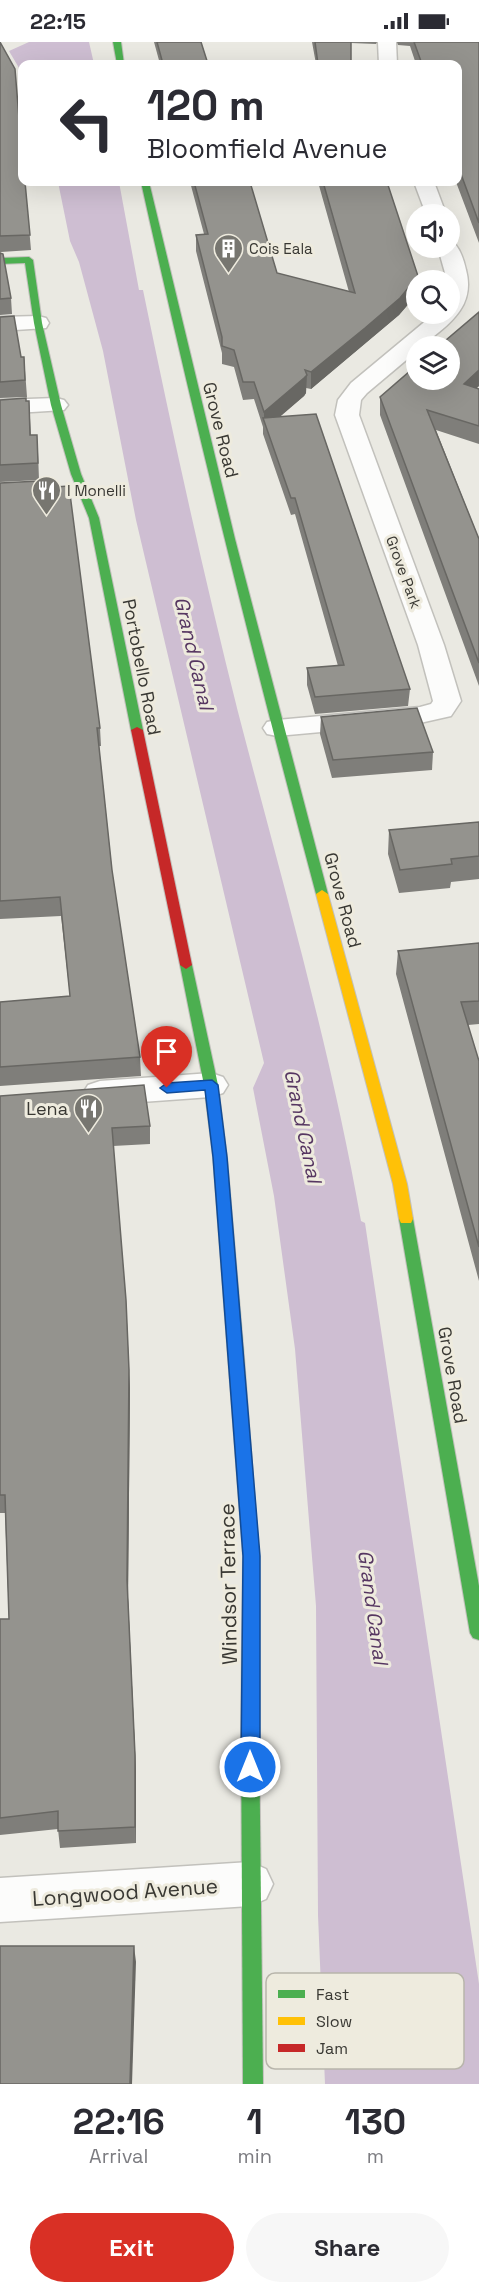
<!DOCTYPE html>
<html lang="en">
<head>
<meta charset="utf-8">
<style>
	:root { --surface:#fff; --page:#f7f7f7; --text:#2b2b33; --muted:#7c7c81; --accent:#d93025 }
	body { margin:0; font-family:"Space Grotesk",sans-serif; background:var(--page); color:var(--text); height:100vh; display:flex; flex-direction:column; font-size:22px; white-space:nowrap }
	* { box-sizing:border-box; margin:0 }
	p { font-size:20px; color:var(--muted) }
	.icon { flex:none; width:33px; height:33px; fill:none; stroke:currentColor; stroke-width:2; stroke-linecap:round; stroke-linejoin:round }
	.map { position:relative; height:2042px; overflow:hidden }
	.panel { display:flex; flex-direction:column; background:var(--surface); flex:1 }
	.panel>* { flex:none }
	.top-card { position:absolute; left:18px; top:18px; width:444px; height:126px; border-radius:12px; box-shadow:0 6px 24px #0002; background:#fff; color:var(--text); overflow:hidden }
	.tools { position:absolute; left:406px; top:162px; display:grid; gap:12px }
	.tools a { display:grid; place-items:center; width:54px; height:54px; border-radius:50%; background:var(--surface); box-shadow:0 6px 24px #0002; font-size:30px }
	.pin { position:absolute; display:grid; place-items:center; width:51px; height:51px; color:#fff; margin:-62px -26px; border-radius:50% 50% 50% 0; rotate:-45deg; box-shadow:0 0 6px #0007 }
	.pin .icon { rotate:45deg }
	.me { position:absolute; width:66px; margin:-33px; rotate:0deg; stroke-linejoin:round; filter:drop-shadow(0 0 4px #0008) }
	.turn { display:flex; align-items:center; gap:21px; height:126px; padding:0 30px; font-size:27px }
	.turn .icon { width:78px; height:78px; stroke-width:2.5 }
	.turn b { display:block; font-size:42px; line-height:51px }
	.eta { display:flex; justify-content:space-evenly; align-items:center; height:102px; text-align:center }
	.eta b { font-size:36px; font-weight:600; line-height:42px }
	.cta { display:flex; gap:12px; margin-top:auto; padding:12px 30px }
	.cta a { flex:1; height:69px; border-radius:36px; background:var(--accent); color:#fff; font-size:24px; font-weight:600; line-height:69px; text-align:center }
	.cta a+a { background:var(--page); color:var(--text) }
	.status { display:flex; justify-content:space-between; align-items:center; height:42px; padding:0 30px; background:var(--surface); direction:ltr }
	.status svg { height:16px; fill:currentColor }
	.map>svg:first-child { display:block }
	.water { fill:#cebed2 }
	.lines { fill:none; stroke-linecap:round; stroke-linejoin:round }
	.street-casing { stroke:#c2c1bc; stroke-width:3 }
	.fast-casing { stroke:#c2c1bc; stroke-width:2 }
	.slow-casing { stroke:#c2c1bc; stroke-width:2 }
	.jam-casing { stroke:#c2c1bc; stroke-width:2 }
	.street { fill:#fcfcfb; fill-rule:evenodd }
	.fast { fill:#4caf50; fill-rule:evenodd }
	.slow { fill:#ffc107; fill-rule:evenodd }
	.jam { fill:#c62828; fill-rule:evenodd }
	.wall { fill:#7f7e7a }
	.shaded-wall { fill:#686763 }
	.building { fill:#94938e; stroke:#686763; stroke-width:1.5 }
	.route { fill:#1a73e8; stroke:#114b97; stroke-width:1.5 }
	.labels { text-anchor:middle; dominant-baseline:central; stroke-width:6; stroke-linejoin:round; paint-order:stroke }
	.far-poi-label { font-size:15px; fill:#393833; stroke:#eeebde; text-anchor:start }
	.far-street-label { font-size:15px; fill:#393833; stroke:#eeebde }
	.street-label { font-size:18px; fill:#393833; stroke:#eeebde }
	.poi-label { font-size:18px; fill:#393833; stroke:#eeebde; text-anchor:end }
	.water-label { font-size:20px; font-style:italic; fill:#563661; stroke:#eeebde }
	.near-street-label { font-size:21px; fill:#393833; stroke:#eeebde }
	.key { fill:#eeebde; stroke:#b8b5ab; stroke-width:1.5 }
	.key-label { font-size:16px; fill:#393833 }
</style>
</head>
<body>
<div class="status"><b>22:15</b><svg viewBox="0 0 49 12"><path d="M0 12V9h3v3zM5 12V6h3v6zM10 12V3h3v9zM15 12V0h3v12zM26 1h20v11H26zM47 4h2v5h-2z"/></svg></div>
<div class="map">
<svg width="479" height="2042" viewBox="0 0 479 2042">
	<rect width="100%" height="100%" fill="#eae9e2"/>
	<g class="water">
		<path d="M29 0H89L94 22H22V31L9 9Z"/>
		<path d="M58 140H119L139 248H143C172 389 203 531 238 670 282 839 331 1008 361 1179L365 1181 479 1942V2042H325L318 1873 316 1564 295 1307 274 1154 253 1046 264 1021 136 478 103 309 79 220 70 199Z"/>
	</g>
	<g class="lines">
		<defs>
			<g id="street">
				<path d="M378 0H396L397 22H379Z"/>
				<path d="M414 140H434L446 172H426Z"/>
				<path d="M450 200 455 202C461 209 464 219 466 228 476 266 447 283 422 304H417V309L367 351 361 358 359 373 444 603 461 659 451 674 420 681 277 694 267 692 263 686 267 680 277 678 420 665 431 662 433 659 418 603 335 373 338 358 351 341 434 272H450V238H447L438 206H450Z"/>
				<path d="M38 274 46 276 49 281 46 286 0 289V275Z"/>
				<path d="M56 356 64 358 68 363 64 368 0 372V358Z"/>
				<path d="M211 1031 223 1035 228 1043 223 1051 211 1055 100 1063 88 1059 83 1051 88 1043 100 1039Z"/>
				<path d="M250 1820 266 1827 273 1842 266 1857 250 1864 0 1880V1836Z"/>
			</g>
			<g id="fast">
				<path d="M113 0H121L124 22H117Z"/>
				<path d="M141 140H149L235 497 328 852 322 856 316 852C253 616 194 379 141 140Z"/>
				<path d="M29 215 33 218 42 281 61 363 81 432 99 476 143 688 137 691 131 688 89 476 71 432 51 363 34 281 25 221 0 222V216Z"/>
				<path d="M186 919 192 923 218 1043 227 1115 244 1315 241 1319 236 1321 231 1319 228 1315 213 1115 204 1043 180 923Z"/>
				<path d="M406 1172 411 1173 413 1177 479 1544V1598L473 1596 470 1591 399 1177 401 1173Z"/>
				<path d="M250 1678 256 1680 259 1686 263 2042H243L241 1686 244 1680Z"/>
			</g>
			<g id="slow">
				<path d="M322 848 328 852 407 1142 413 1177 411 1181H401L399 1177 393 1142 316 852Z"/>
				<path d="M236 1309 241 1311 244 1315 259 1514V1686L256 1692 250 1694 244 1692 241 1686 243 1514 228 1315 231 1311Z"/>
			</g>
			<path id="jam" d="M137 685 143 688 192 923 186 927 180 923 131 688Z"/>
		</defs>
		<use href="#street" class="street-casing"/>
		<use href="#fast" class="fast-casing"/>
		<use href="#slow" class="slow-casing"/>
		<use href="#jam" class="jam-casing"/>
		<use href="#street" class="street"/>
		<use href="#fast" class="fast"/>
		<use href="#slow" class="slow"/>
		<use href="#jam" class="jam"/>
	</g>
	<g class="wall">
		<path d="M0 0 25 140 31 208 1 210 0 211Z"/>
		<path d="M154 0H201L208 22H160Z"/>
		<path d="M312 0H377L376 2 351 1V22H316Z"/>
		<path d="M397 0H479V201L456 140H458V22H416L410 4 398 3Z"/>
		<path d="M190 140H250L277 231 349 250 318 140H387L417 238V252L399 273 311 347 306 346V351L304 354 280 374 410 647 408 664 315 672 307 643V626L338 624 295 472 291 473 263 392V385L254 357 243 358 234 325 222 322V311L196 209V193L204 192Z"/>
		<path d="M0 211 11 256 12 272 0 273Z"/>
		<path d="M479 270V344L476 346 479 347V402L436 388 479 497V644L380 373V355Z"/>
		<path d="M0 275 21 315H24L27 355 0 356Z"/>
		<path d="M0 358 29 359 31 393 38 410 39 438 0 440Z"/>
		<path d="M0 441 39 446 100 686 101 704H99L112 828 140 1015 141 1034 0 1044V960L70 954 61 874 0 877Z"/>
		<path d="M321 675 433 710 432 728 332 736 320 692Z"/>
		<path d="M479 780V837L451 840 450 846 399 851 388 812 389 788Z"/>
		<path d="M479 901V982L468 983 479 1019V1239L396 932 398 909Z"/>
		<path d="M0 1054 150 1084V1102L113 1104 130 1347 128 1556 136 1730V1801L60 1806 58 1787 0 1793V1577H9L5 1471H0Z"/>
	</g>
	<g class="shaded-wall">
		<path d="M418 234V238H417V252L399 273 311 347V330Z"/>
		<path d="M479 328V344L462 360 464 342Z"/>
		<path d="M307 333 306 351 304 354 267 386 264 378V370Z"/>
		<path d="M126 1258 130 1347 128 1556 136 1730V1801L127 1538Z"/>
		<path d="M134 1904 136 1920 132 2042H130Z"/>
	</g>
	<g class="building">
		<path d="M0 0 15 27 22 113V140H25L30 193 0 194Z"/>
		<path d="M157 0H201L208 22H163Z"/>
		<path d="M315 0H351V22H318Z"/>
		<path d="M414 0H479V181L458 124V22H422Z"/>
		<path d="M194 140H250L277 231 355 251 323 140H387L418 234 400 256 365 286 311 330 305 328 307 333 304 336 264 370 254 340H243L234 308 222 304V295L196 193 208 192Z"/>
		<path d="M0 211 3 212 11 256 0 257Z"/>
		<path d="M479 270V328L464 342 479 347V384L427 368 479 497V621L380 355 417 323V338H450V304H439Z"/>
		<path d="M14 274 21 315H24L25 338 0 340V275Z"/>
		<path d="M26 356V359H29L30 393H37L38 421 0 423V358Z"/>
		<path d="M316 372 410 647 315 655 307 626 344 623 295 456H291L263 376Z"/>
		<path d="M39 439V446L69 444 100 686H97L112 828 140 1015 0 1025V960L70 954 60 855 0 859V441Z"/>
		<path d="M417 666 433 710 333 718 321 675Z"/>
		<path d="M479 780V814L451 817 452 822 400 828 389 788Z"/>
		<path d="M479 901V959L461 960 479 1019V1205L398 909Z"/>
		<path d="M144 1043 150 1084 112 1086 126 1258 129 1328 127 1538 135 1713V1785L58 1789V1769L0 1776V1577H9L5 1453H0V1054Z"/>
		<path d="M0 1904H134L130 2042H0Z"/>
	</g>
	<path class="route" d="M212 1038 218 1043 227 1115 260 1514V1725L257 1731 250 1733 244 1731 241 1725 243 1514 213 1115 205 1048 167 1051 160 1046 167 1041Z"/>
	<defs>
		<symbol id="building-pin" viewBox="-11 -11 22 30"><path d="M0 17L-7.5 6A9.5 9.5 0 1 1 7.5 6Z" fill="#777670" stroke="#eeebde"/><path d="M-4-6H4V6H1V3H-1V6H-4ZM-2.5-4.3h1.7v1.8h-1.7ZM.8-4.3h1.7v1.8H.8ZM-2.5-1h1.7V.8h-1.7ZM.8-1h1.7V.8H.8Z" fill="#fff"/></symbol>
		<symbol id="restaurant-pin" viewBox="-11 -11 22 30"><path d="M0 17L-7.5 6A9.5 9.5 0 1 1 7.5 6Z" fill="#777670" stroke="#eeebde"/><path d="M-5-6h1v4h1v-4h1v4h1v-4h1v5L-1.5 .5V6h-2V.5L-5-1ZM5-6V6H3V1.5H1.5Q1.5-4 5-6Z" fill="#fff"/></symbol>
	</defs>
	<g fill-rule="evenodd">
		<use href="#building-pin" x="212" y="190" width="33" height="45"/>
		<use href="#restaurant-pin" x="30" y="432" width="33" height="45"/>
		<use href="#restaurant-pin" x="72" y="1050" width="33" height="45"/>
	</g>
	<g class="labels">
		<g class="far-poi-label">
			<text x="249" y="206">Cois Eala</text>
			<text x="67" y="448">I Monelli</text>
		</g>
		<g class="far-street-label">
			<text transform="translate(404 530) rotate(70)">Grove Park</text>
		</g>
		<g class="street-label">
			<text transform="translate(221 388) rotate(76)">Grove Road</text>
			<text transform="translate(142 625) rotate(79)">Portobello Road</text>
			<text transform="translate(343 858) rotate(75)">Grove Road</text>
			<text transform="translate(453 1333) rotate(80)">Grove Road</text>
		</g>
		<g class="poi-label">
			<text x="68" y="1066">Lena</text>
		</g>
		<g class="water-label">
			<text transform="translate(194 611) rotate(77)">Grand Canal</text>
			<text transform="translate(303 1084) rotate(78)">Grand Canal</text>
			<text transform="translate(373 1565) rotate(82)">Grand Canal</text>
		</g>
		<g class="near-street-label">
			<text transform="translate(228 1542) rotate(-91)">Windsor Terrace</text>
			<text transform="translate(125 1850) rotate(-4)">Longwood Avenue</text>
		</g>
	</g>
	<rect x="266" y="1931" width="198" height="96" rx="9" class="key"/>
	<rect x="278" y="1948" width="27" height="8" fill="#4caf50"/>
	<rect x="278" y="1975" width="27" height="8" fill="#ffc107"/>
	<rect x="278" y="2002" width="27" height="8" fill="#c62828"/>
	<g class="key-label">
		<text x="316" y="1958">Fast</text>
		<text x="316" y="1985">Slow</text>
		<text x="316" y="2012">Jam</text>
	</g>
</svg>
<div class="tools">
<a><svg class="icon" aria-label="sound" viewBox="0 0 24 24"><path d="M4 9h4l5-4v14l-5-4H4zM17 9q2 3 0 6"/></svg></a>
<a><svg class="icon" aria-label="search" viewBox="0 0 24 24"><circle cx="10" cy="10" r="6"/><path d="M15 15l6 6"/></svg></a>
<a><svg class="icon" aria-label="layers" viewBox="0 0 24 24"><path d="M12 4l9 5-9 5-9-5zM3 14l9 5 9-5"/></svg></a>
</div>
<div class="pin" style="left:167px;top:1046px;background:#d93025"><svg class="icon" aria-label="arrive" viewBox="0 0 24 24"><path d="M6 21V4h12l-3 4 3 4H6"/></svg></div>
<svg class="me" style="left:250px;top:1725px" viewBox="-20 -20 40 40"><circle r="17" fill="#1a73e8" stroke="#fff" stroke-width="3"/><path d="M0-11L8 9 0 5-8 9z" fill="#fff"/></svg>
<div class="top-card">
<div class="turn"><svg class="icon" aria-label="left" viewBox="0 0 24 24"><path d="M17 20v-9H6M10 6l-5 5 5 5"/></svg><div><b>120 m</b>Bloomfield Avenue</div></div>
</div>
</div>
<section class="panel">
<div class="eta">
<div><b>22:16</b><p>Arrival</p></div>
<div><b>1</b><p>min</p></div>
<div><b>130</b><p>m</p></div>
</div>
<div class="cta"><a>Exit</a><a>Share</a></div>
</section>
</body>
</html>
